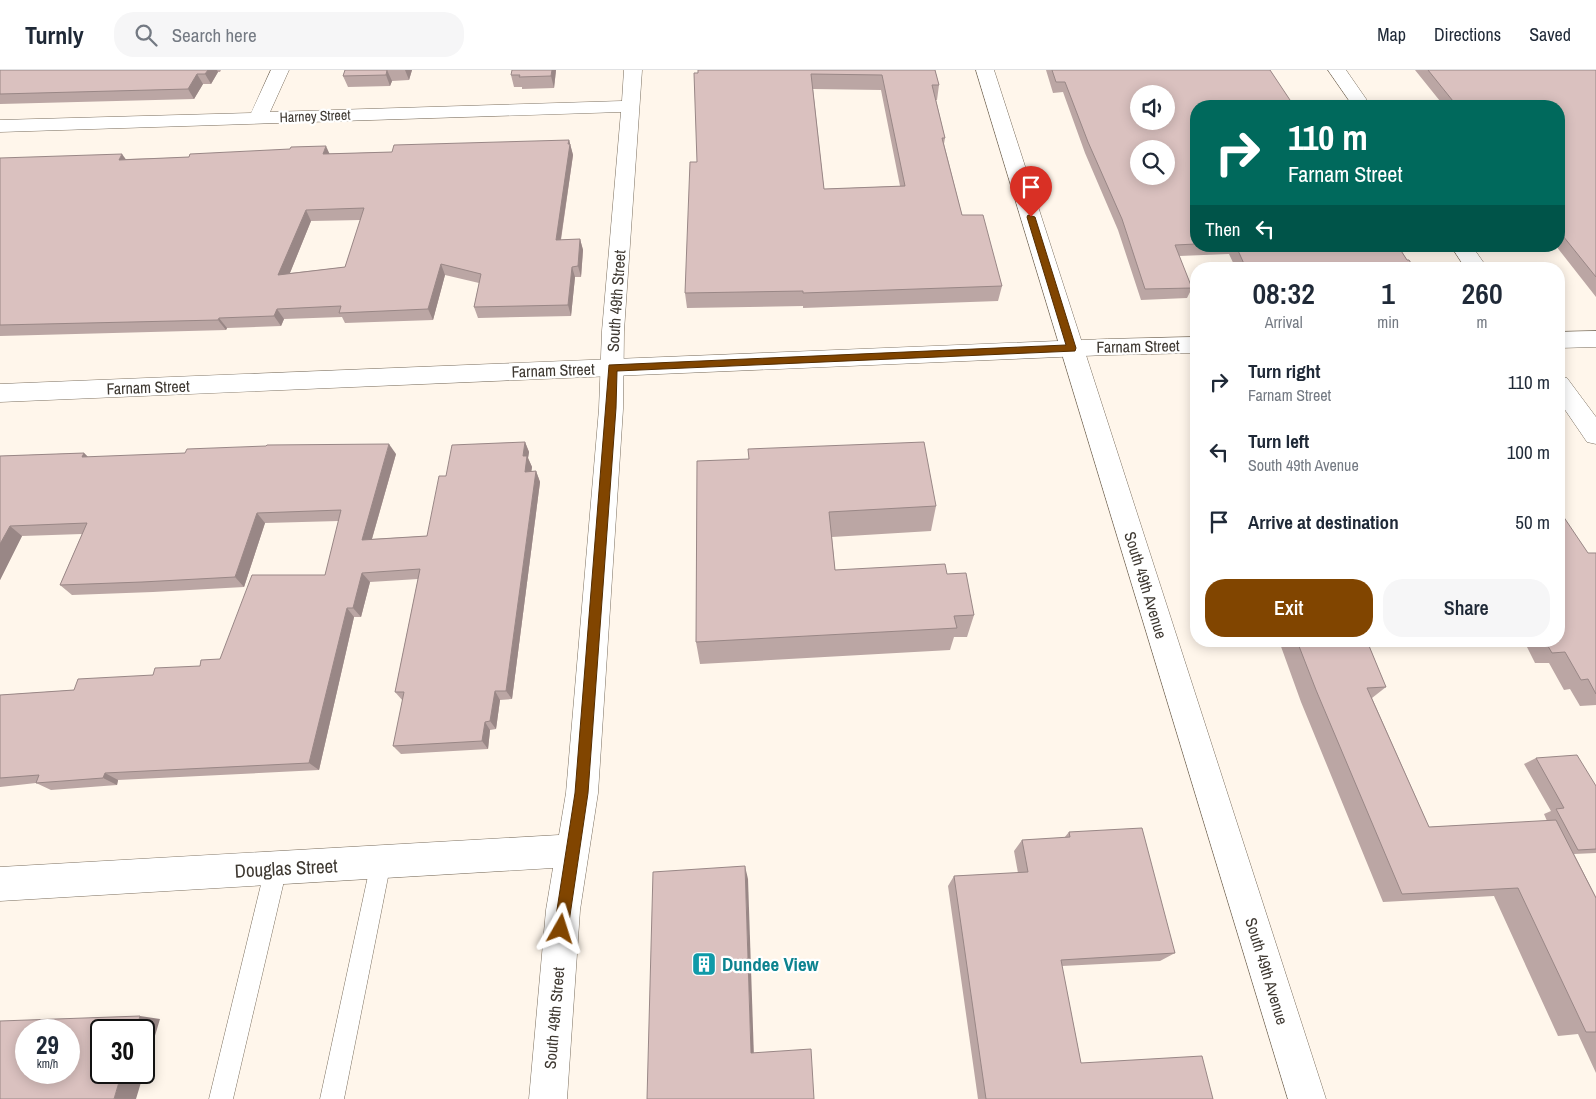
<!DOCTYPE html>
<html lang="en">
<head>
<meta charset="utf-8">
<style>
	:root { --surface:#fff; --page:#f6f6f7; --text:#1f2937; --muted:#747a83; --line:#e0e1e3; --accent:#814500 }
	body { margin:0; font-family:"Archivo Narrow",sans-serif; background:var(--page); color:var(--text); height:100vh; display:flex; flex-direction:column; font-size:19px; white-space:nowrap }
	* { box-sizing:border-box; margin:0 }
	p { font-size:16px; color:var(--muted) }
	.icon { flex:none; width:28px; height:28px; fill:none; stroke:currentColor; stroke-width:2; stroke-linecap:round; stroke-linejoin:round }
	.map { position:relative; flex:1; overflow:hidden }
	.details { position:absolute; left:1190px; top:192px; width:375px; height:385px; display:flex; flex-direction:column; background:var(--surface); border-radius:20px; box-shadow:0 2px 12px #0003 }
	.details>* { flex:none }
	.banner { position:absolute; left:1190px; top:30px; width:375px; height:152px; border-radius:20px; box-shadow:0 2px 12px #0003; background:#00695c; color:#fff; overflow:hidden }
	.fabs { position:absolute; left:1130px; top:15px; display:grid; gap:10px }
	.fabs a { display:grid; place-items:center; width:45px; height:45px; border-radius:50%; background:var(--surface); box-shadow:0 2px 12px #0003; font-size:25px }
	.speed { position:absolute; left:15px; top:949px; display:flex; gap:10px; font-size:25px; font-weight:700; text-align:center }
	.speed>* { display:grid; place-content:center; width:65px; height:65px; border-radius:50%; background:var(--surface); box-shadow:0 2px 12px #0003; line-height:1 }
	.speed small { font-size:12px; font-weight:400 }
	.speed .limit { border:2px solid #111; border-radius:8px; background:#fff; color:#111 }
	.pin { position:absolute; display:grid; place-items:center; width:42px; height:42px; color:#fff; margin:-51px -21px; border-radius:50% 50% 50% 0; rotate:-45deg; box-shadow:0 0 5px #0007 }
	.pin .icon { rotate:45deg }
	.me { position:absolute; width:55px; margin:-28px; rotate:6deg; stroke-linejoin:round; filter:drop-shadow(0 0 4px #0008) }
	.turn { display:flex; align-items:center; gap:18px; height:105px; padding:0 15px; font-size:22px }
	.turn .icon { width:65px; height:65px; stroke-width:2.5 }
	.turn b { display:block; font-size:35px; line-height:42px }
	.then { display:flex; align-items:center; height:48px; padding:0 15px; background:#0003; gap:10px; font-size:19px }
	.eta { display:flex; justify-content:space-evenly; align-items:center; height:85px; text-align:center }
	.eta b { font-size:30px; font-weight:600; line-height:35px }
	.button { display:flex; gap:10px; margin-top:auto; padding:10px 15px }
	.button a { flex:1; height:58px; border-radius:20px; background:var(--accent); color:#fff; font-size:20px; font-weight:600; line-height:58px; text-align:center }
	.button a+a { background:var(--page); color:var(--text) }
	ul { padding:0; list-style:none }
	li { display:flex; align-items:center; gap:15px; height:70px; padding:0 15px }
	li div { flex:1 }
	li b { display:block; font-size:19px }
	li em { font-style:normal }
	header { display:flex; align-items:center; gap:30px; box-sizing:border-box; height:70px; padding:0 25px; background:var(--surface); border-bottom:1px solid var(--line) }
	header strong { font-size:24px }
	nav { display:flex; gap:28px; margin-inline-start:auto; font-size:18px }
	.search { width:350px; height:45px; background:var(--page); display:flex; align-items:center; gap:12px; box-sizing:border-box; padding:0 18px; border-radius:20px; color:var(--muted); font-size:19px }
	.map>svg:first-child { display:block }
	.lines { fill:none; stroke-linecap:round; stroke-linejoin:round }
	.service-casing { stroke:#7b6f5f; stroke-width:1 }
	.minor-casing { stroke:#7b6f5f; stroke-width:1 }
	.secondary-casing { stroke:#7b6f5f; stroke-width:1 }
	.service { fill:#fff; fill-rule:evenodd }
	.minor { fill:#fff; fill-rule:evenodd }
	.secondary { fill:#fff; fill-rule:evenodd }
	.wall { fill:#bba6a4; fill-rule:evenodd }
	.shaded-wall { fill:#998786 }
	.building { fill:#dac1bf; stroke:#998786; fill-rule:evenodd }
	.route { fill:#814500; stroke:#542d00 }
	.labels { text-anchor:middle; dominant-baseline:central; stroke-width:4.5; stroke-linejoin:round; paint-order:stroke }
	.far-street-label { font-size:14px; fill:#3e3831; stroke:#fff }
	.street-label { font-size:16px; fill:#3e3831; stroke:#fff }
	.near-street-label { font-size:19px; fill:#3e3831; stroke:#fff }
	.near-culture-label { font-size:19px; font-weight:bold; fill:#0d838f; stroke:#fff; text-anchor:start }
</style>
</head>
<body>
<header>
<strong>Turnly</strong>
<div class="search"><svg class="icon" aria-label="search" viewBox="0 0 24 24"><circle cx="10" cy="10" r="6"/><path d="M15 15l6 6"/></svg>Search here</div>
<nav><a>Map</a><a>Directions</a><a>Saved</a></nav>
</header>
<div class="map">
<svg width="1596" height="1029" viewBox="0 0 1596 1029">
	<rect width="100%" height="100%" fill="#fff6eb"/>
	<g class="lines">
		<defs>
			<g id="service">
				<path d="M381 782 388 785 391 792 344 1029H320L371 792 374 785Z"/>
				<path d="M276 787 283 791 287 798 233 1029H209L265 798 269 791Z"/>
			</g>
			<g id="minor">
				<path d="M271 0H289L270 42 622 31 624 0H642L624 261 623 339 598 723 580 840 567 1029H529L546 840 553 798 0 831V797L559 765 566 723 599 339 602 261 621 42 0 62V50L251 43Z"/>
				<path d="M976 0H994L1326 1029H1288Z"/>
			</g>
			<g id="secondary">
				<path d="M1328 0H1346L1371 36H1353Z"/>
				<path d="M1451 176H1472L1488 199H1466Z"/>
				<path d="M1596 261V277L1559 278V262Z"/>
				<path d="M1196 267V283L1107 285 0 332V314L1107 269Z"/>
				<path d="M1559 306 1567 308 1596 347V374L1587 372 1559 331Z"/>
			</g>
		</defs>
		<use href="#service" class="service-casing"/>
		<use href="#minor" class="minor-casing"/>
		<use href="#secondary" class="secondary-casing"/>
		<use href="#service" class="service"/>
		<use href="#minor" class="minor"/>
		<use href="#secondary" class="secondary"/>
	</g>
	<g class="wall">
		<path d="M0 0H221L220 2H218L211 14H203L194 29 0 34Z"/>
		<path d="M345 0H412L409 10 392 11 390 16 348 17 343 6Z"/>
		<path d="M556 0 554 18 522 19V17H514L511 5Z"/>
		<path d="M935 0 939 15 937 30H936L945 68 944 74 962 145 1002 216 998 231 803 238V236L687 238 685 223 697 92 698 3ZM813 19 881 20 900 116 824 119Z"/>
		<path d="M1046 0H1270L1196 36V176H1398L1407 190 1415 199H1236L1229 184 1179 186 1192 218 1187 228 1141 230 1118 160 1085 83 1063 22 1053 23Z"/>
		<path d="M1415 0H1596V227L1556 176H1559V36H1444Z"/>
		<path d="M569 70 573 85 561 170 580 169 583 180 581 207H575L571 246 478 248 474 237 479 213 445 205 433 250 345 253 342 247 284 249 281 256 227 258 226 260 0 266V88L126 89 392 82ZM361 150 345 197 290 203 311 151Z"/>
		<path d="M1196 355V366L1194 359Z"/>
		<path d="M525 372 529 382 528 388 532 397 531 401H536L540 412 512 629 500 630 496 659 490 660 488 679 401 684 393 676 403 631 395 622 418 509 370 512 361 547H354L319 700 118 710 117 715 51 720 36 713 0 717V625L74 620 200 596 220 589 325 505 339 451 265 453 244 517 153 522 72 525 60 515 82 464 22 466 0 510V386L84 383 88 387 396 384 372 469 427 466 446 406Z"/>
		<path d="M749 389 936 436 931 461 832 467 835 500 947 504 974 545 967 567H954L950 580 700 594 696 572Z"/>
		<path d="M1588 483H1596V635L1580 636 1570 619 1564 620 1549 593H1535L1524 571H1559Z"/>
		<path d="M1279 571H1367L1386 617 1372 628 1429 757 1547 751 1544 744 1551 741 1524 694 1536 688 1596 716V783L1574 784 1596 827V1003L1578 964 1558 966 1494 826 1383 832 1301 632Z"/>
		<path d="M1069 762 1175 883 1160 891 1062 896 1081 993 1213 1029H978L948 816 954 806 1018 803 1014 781 1022 770 1064 768Z"/>
	</g>
	<g class="shaded-wall">
		<path d="M208 0H217L218 2 211 14 205 4Z"/>
		<path d="M387 0 392 11 390 16 386 5Z"/>
		<path d="M405 0H412L409 10Z"/>
		<path d="M552 0H556L554 18 551 6Z"/>
		<path d="M197 4 203 14 194 29 188 19Z"/>
		<path d="M569 70 573 85 559 181 556 170Z"/>
		<path d="M326 76 331 87 323 84Z"/>
		<path d="M122 84 130 95 119 90Z"/>
		<path d="M306 140 311 151 285 215 278 205Z"/>
		<path d="M580 169 583 180 581 207 578 196Z"/>
		<path d="M441 194 445 205 433 250 428 239Z"/>
		<path d="M572 197 575 207 571 246 568 235Z"/>
		<path d="M277 239 284 249 281 256 274 246Z"/>
		<path d="M219 248 227 258 226 260 218 250Z"/>
		<path d="M525 372 529 382 528 388 532 397 530 412 525 402 523 386Z"/>
		<path d="M389 374 396 384 369 479 362 470Z"/>
		<path d="M84 383 95 394 82 387Z"/>
		<path d="M536 401 540 412 512 629 506 621Z"/>
		<path d="M257 443 265 453 244 517 235 507Z"/>
		<path d="M10 456 22 466 0 510V474Z"/>
		<path d="M362 503 370 512 361 547 353 538Z"/>
		<path d="M347 538 354 547 319 700 309 693Z"/>
		<path d="M495 621 500 630 496 659 490 651Z"/>
		<path d="M485 652 490 660 488 679 482 671Z"/>
		<path d="M105 703 118 710 117 715 103 708Z"/>
		<path d="M745 796 748 809 754 988 751 983Z"/>
		<path d="M140 946 160 949 136 1029H114L122 1002H144V960H136Z"/>
	</g>
	<g class="building">
		<path d="M0 0H208L205 4H197L188 19 0 24Z"/>
		<path d="M345 0H387L386 5 343 6Z"/>
		<path d="M512 0H552L551 6 519 7 520 5H511Z"/>
		<path d="M698 0H935L939 15H932L945 68H942L962 145H983L1002 216 803 223V221L685 223 690 92H697L694 3H698ZM811 4 882 5 905 116 824 119Z"/>
		<path d="M1052 0H1270L1294 36H1196V56H1193L1196 62V174L1175 175 1192 218 1145 219 1122 149 1088 72 1065 12H1056ZM1139 24H1166V51H1139ZM1139 79H1166V106H1139Z"/>
		<path d="M1428 0H1596V207L1559 161V36H1457Z"/>
		<path d="M569 70 568 74H570L556 170 580 169 578 196 572 197 568 235 474 237 481 204 441 194 428 239 339 243 341 236 277 239 274 246 219 248 218 250 0 255V88L122 84 119 90 189 87 190 84 290 79 291 77 326 76 323 84 392 82 394 75ZM364 138 345 197 278 205 306 140Z"/>
		<path d="M1236 176H1398L1407 190H1409L1415 199H1307L1304 195 1245 196Z"/>
		<path d="M525 372 523 386H527L525 402 536 401 506 621H495L490 651 485 652 482 671 393 676 404 622H395L420 499 362 503 353 538H347L309 693 105 703 103 708 36 713 39 705 0 708V625L74 620 78 609 153 605 155 598 200 596 201 590 220 589 252 505H325L341 440 257 443 235 507 142 512 60 515 87 453 10 456 0 474V386L84 383 82 387 185 383 187 379 266 376 267 375 389 374 362 470 427 466 439 406H446L452 375Z"/>
		<path d="M924 372 936 436 829 442 835 500 945 494 947 504 966 503 974 545 954 546 957 558 696 572 697 391 749 389 748 379Z"/>
		<path d="M1559 440 1588 483H1596V624L1588 609 1581 610 1565 582 1552 583 1545 571H1559Z"/>
		<path d="M1297 571H1367L1386 617 1367 618 1429 757 1556 750 1596 828V962H1586L1518 818 1402 824 1316 620Z"/>
		<path d="M1577 685 1596 716V779L1578 780 1556 739 1564 738 1536 688Z"/>
		<path d="M1142 758 1175 883 1061 890 1081 993 1202 986 1213 1029H986L954 806 1028 802 1022 770 1070 767 1069 762Z"/>
		<path d="M745 796 751 983 811 979 814 1029H647L653 802Z"/>
		<path d="M140 946 136 960H101V1002H122L114 1029H0V951ZM26 960H69V1002H26Z"/>
	</g>
	<path class="route" d="M1028 145 1035 147 1076 278 1075 281 617 301 616 338 588 723 568 859 566 864 561 866 556 864 554 859 575 723 609 295 1066 275 1027 147Z"/>
	<defs>
		<symbol id="building-square" viewBox="-11 -11 22 22"><rect x="-9" y="-9" width="18" height="18" rx="4" fill="#0f9aa8" stroke="#fff"/><path d="M-4-6H4V6H1V3H-1V6H-4ZM-2.5-4.3h1.7v1.8h-1.7ZM.8-4.3h1.7v1.8H.8ZM-2.5-1h1.7V.8h-1.7ZM.8-1h1.7V.8H.8Z" fill="#fff"/></symbol>
	</defs>
	<g fill-rule="evenodd">
		<use href="#building-square" x="690" y="880" width="28" height="28"/>
	</g>
	<g class="labels">
		<g class="far-street-label">
			<text transform="translate(315 46) rotate(-2)">Harney Street</text>
		</g>
		<g class="street-label">
			<text transform="translate(616 231) rotate(-86)">South 49th Street</text>
			<text transform="translate(1138 276) rotate(-1)">Farnam Street</text>
			<text transform="translate(553 300) rotate(-2)">Farnam Street</text>
			<text transform="translate(148 317) rotate(-2)">Farnam Street</text>
			<text transform="translate(1146 515) rotate(73)">South 49th Avenue</text>
			<text transform="translate(1267 901) rotate(73)">South 49th Avenue</text>
			<text transform="translate(554 948) rotate(-85)">South 49th Street</text>
		</g>
		<g class="near-street-label">
			<text transform="translate(286 798) rotate(-3)">Douglas Street</text>
		</g>
		<g class="near-culture-label">
			<text x="722" y="894">Dundee View</text>
		</g>
	</g>
</svg>
<div class="fabs">
<a><svg class="icon" aria-label="sound" viewBox="0 0 24 24"><path d="M4 9h4l5-4v14l-5-4H4zM17 9q2 3 0 6"/></svg></a>
<a><svg class="icon" aria-label="search" viewBox="0 0 24 24"><circle cx="10" cy="10" r="6"/><path d="M15 15l6 6"/></svg></a>
</div>
<div class="speed"><div>29<small>km/h</small></div><div class="limit">30</div></div>
<div class="pin" style="left:1031px;top:147px;background:#d93025"><svg class="icon" aria-label="arrive" viewBox="0 0 24 24"><path d="M6 21V4h12l-3 4 3 4H6"/></svg></div>
<svg class="me" style="left:561px;top:859px" viewBox="-20 -20 40 40"><path d="M0-17L14 15 0 8-14 15z" fill="#814500" stroke="#fff" stroke-width="4"/></svg>
<div class="banner">
<div class="turn"><svg class="icon" aria-label="right" viewBox="0 0 24 24"><path d="M7 20v-9h11M14 6l5 5-5 5"/></svg><div><b>110 m</b>Farnam Street</div></div>
<div class="then">Then<svg class="icon" aria-label="left" viewBox="0 0 24 24"><path d="M17 20v-9H6M10 6l-5 5 5 5"/></svg></div>
</div>
<section class="details">
<div class="eta">
<div><b>08:32</b><p>Arrival</p></div>
<div><b>1</b><p>min</p></div>
<div><b>260</b><p>m</p></div>
</div>
<ul>
<li><svg class="icon" aria-label="right" viewBox="0 0 24 24"><path d="M7 20v-9h11M14 6l5 5-5 5"/></svg><div><b>Turn right</b><p>Farnam Street</p></div><em>110 m</em></li>
<li><svg class="icon" aria-label="left" viewBox="0 0 24 24"><path d="M17 20v-9H6M10 6l-5 5 5 5"/></svg><div><b>Turn left</b><p>South 49th Avenue</p></div><em>100 m</em></li>
<li><svg class="icon" aria-label="arrive" viewBox="0 0 24 24"><path d="M6 21V4h12l-3 4 3 4H6"/></svg><div><b>Arrive at destination</b></div><em>50 m</em></li>
</ul>
<div class="button"><a>Exit</a><a>Share</a></div>
</section>
</div>
</body>
</html>
